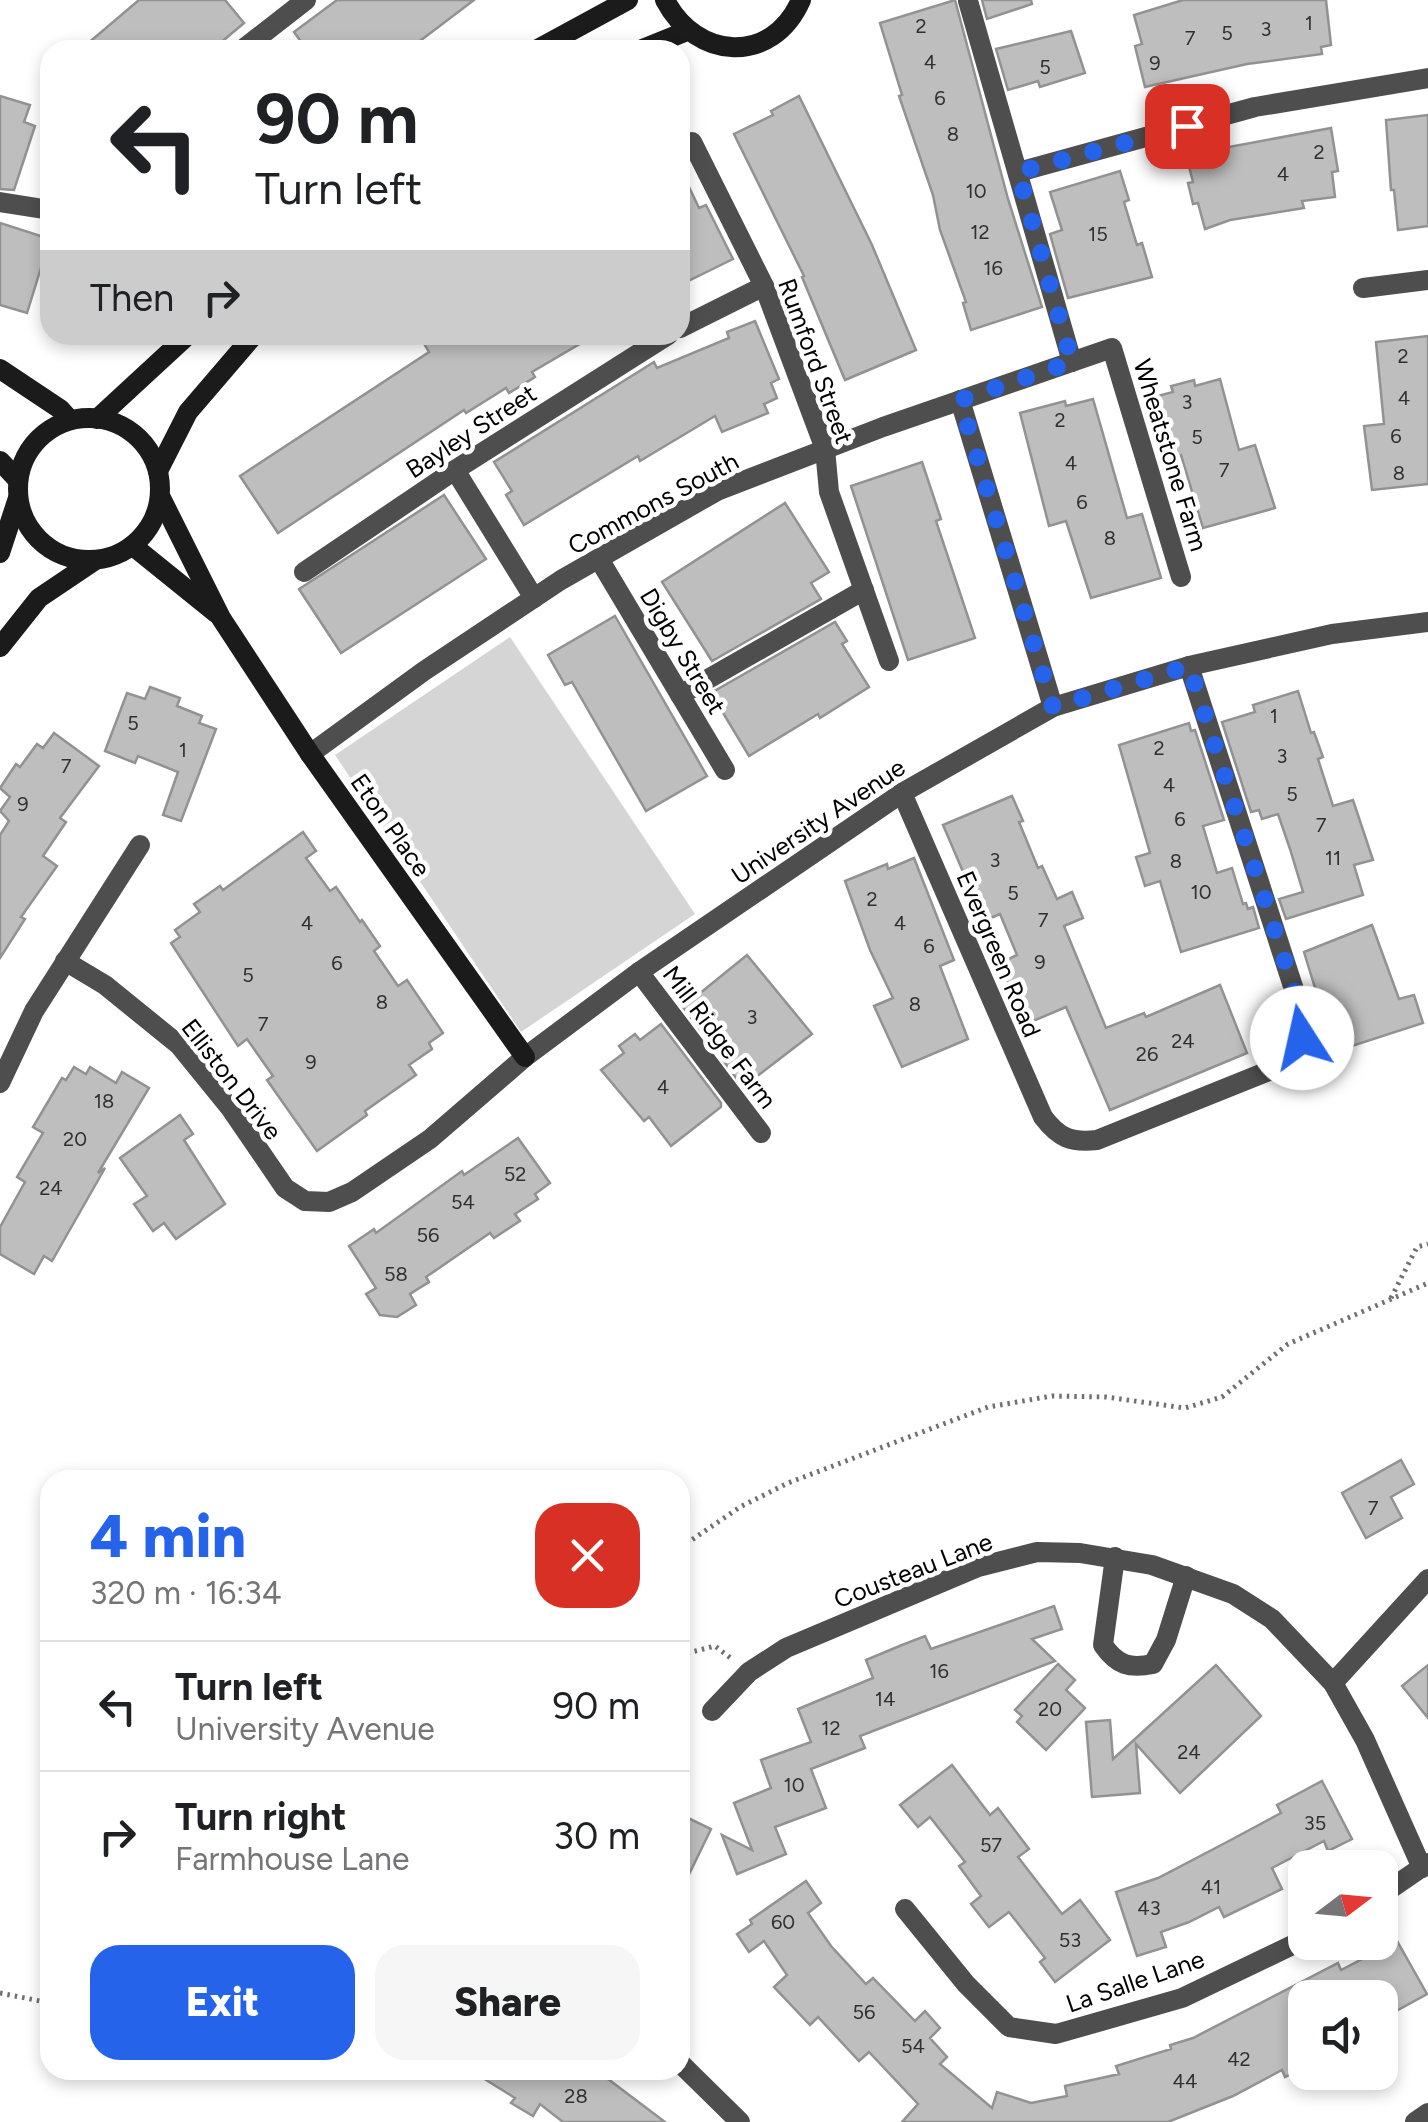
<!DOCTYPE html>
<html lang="en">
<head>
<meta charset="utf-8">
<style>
	:root { --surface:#fff; --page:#f6f6f6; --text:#202124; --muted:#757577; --line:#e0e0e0; --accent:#2563eb }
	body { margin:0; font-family:Figtree,sans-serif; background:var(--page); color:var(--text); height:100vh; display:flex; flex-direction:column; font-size:38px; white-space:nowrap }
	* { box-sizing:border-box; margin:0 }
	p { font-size:32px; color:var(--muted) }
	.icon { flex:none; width:55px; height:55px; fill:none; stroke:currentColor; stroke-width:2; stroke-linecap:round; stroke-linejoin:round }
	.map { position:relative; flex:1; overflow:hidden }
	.panel { position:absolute; left:40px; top:1470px; width:650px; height:610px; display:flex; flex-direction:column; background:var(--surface); border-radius:30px; box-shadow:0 5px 15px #0003 }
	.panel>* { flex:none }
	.guide { position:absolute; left:40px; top:40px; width:650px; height:305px; border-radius:30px; box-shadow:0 5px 15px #0003; background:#fff; color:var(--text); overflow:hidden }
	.needle { width:65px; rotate:74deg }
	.controls { position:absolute; left:1288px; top:1850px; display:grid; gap:20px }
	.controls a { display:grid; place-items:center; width:110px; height:110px; border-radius:20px; background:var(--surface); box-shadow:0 5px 15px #0003; font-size:50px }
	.pin { position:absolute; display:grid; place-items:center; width:85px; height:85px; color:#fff; margin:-42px; border-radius:20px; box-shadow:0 5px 15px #0006 }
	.me { position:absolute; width:110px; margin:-55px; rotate:350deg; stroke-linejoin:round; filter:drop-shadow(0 0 8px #0008) }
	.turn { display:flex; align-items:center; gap:35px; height:210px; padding:0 50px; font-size:45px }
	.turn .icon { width:130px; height:130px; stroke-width:2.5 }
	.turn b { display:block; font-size:70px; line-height:85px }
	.then { display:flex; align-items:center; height:95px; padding:0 50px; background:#0003; gap:20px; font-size:38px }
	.round { display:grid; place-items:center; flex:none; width:105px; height:105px; border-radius:30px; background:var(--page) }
	.headline { display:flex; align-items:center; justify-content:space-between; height:170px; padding:0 50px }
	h1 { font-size:60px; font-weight:800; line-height:75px; color:var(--accent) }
	.button { display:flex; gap:20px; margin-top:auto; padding:20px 50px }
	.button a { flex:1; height:115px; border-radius:30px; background:var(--accent); color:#fff; font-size:40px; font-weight:800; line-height:115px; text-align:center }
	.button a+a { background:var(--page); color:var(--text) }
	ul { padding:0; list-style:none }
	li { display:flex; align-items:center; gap:30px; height:130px; padding:0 50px; border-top:2px solid var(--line) }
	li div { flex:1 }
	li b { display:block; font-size:38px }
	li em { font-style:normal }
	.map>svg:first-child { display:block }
	.green { fill:#d5d5d5 }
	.building { fill:#bebebe; stroke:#929292; stroke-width:2.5 }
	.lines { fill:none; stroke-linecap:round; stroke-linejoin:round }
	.path { stroke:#707070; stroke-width:5; stroke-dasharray:2.5 5; stroke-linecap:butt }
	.street { stroke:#4e4e4e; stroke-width:20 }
	.secondary { stroke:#1b1b1b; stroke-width:20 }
	.route { stroke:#2563eb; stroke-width:18; stroke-dasharray:0 32.4 }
	.labels { text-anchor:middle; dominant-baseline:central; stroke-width:9; stroke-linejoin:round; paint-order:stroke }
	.number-label { font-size:20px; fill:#303030 }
	.street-label { font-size:25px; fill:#000; stroke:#fff }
</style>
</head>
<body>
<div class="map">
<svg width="1428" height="2122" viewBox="0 0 1428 2122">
	<rect width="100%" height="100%" fill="#fff"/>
	<path class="green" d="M510 637 695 914 521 1032 335 755Z"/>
	<g class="building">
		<path d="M139 0H225L244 23 212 50H80Z"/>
		<path d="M337 0H474L408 50H307L294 32Z"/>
		<path d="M955 0 1008 199 1042 307 971 330 963 303 966 302 940 230 933 195 899 96 902 95 880 23Z"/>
		<path d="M982 0H1031L1032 4 987 19Z"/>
		<path d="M1183 0H1326L1331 45 1321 47 1322 54 1247 64 1145 87 1135 46 1142 44 1134 15Z"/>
		<path d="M1071 31 1085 73 1040 87 1038 81 1008 90 996 49Z"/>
		<path d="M0 96 30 105 24 122 35 126 14 190 0 189Z"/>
		<path d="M799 96 872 245 916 350 845 380 802 277 804 276 734 134 773 115 771 111Z"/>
		<path d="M1428 115V226L1398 230 1394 190H1391L1386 120Z"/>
		<path d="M1331 128 1338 171 1332 172 1335 197 1302 201 1304 208 1230 220 1205 229 1198 203 1193 204 1188 183 1193 182 1186 155Z"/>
		<path d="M680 168 699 208 706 205 733 259 680 285Z"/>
		<path d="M1120 171 1129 200 1124 202 1137 245 1142 243 1152 277 1068 298 1050 234 1062 230 1050 192Z"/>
		<path d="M0 223 50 239 27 313 0 305Z"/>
		<path d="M755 321 779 379 771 383 777 398 764 404 768 413 722 432 715 416 640 461 638 456 524 525 506 495 512 491 494 462 654 362 657 368 729 338 727 332Z"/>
		<path d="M419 335H595L532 372 535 377 509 393 506 388 466 413 464 410 278 533 240 476 429 352Z"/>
		<path d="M1428 336V484L1372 490 1364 426 1384 424 1376 342Z"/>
		<path d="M1220 379 1239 450 1255 445 1275 508 1203 528 1181 455 1164 460 1147 399 1173 392 1171 386 1194 380 1195 386Z"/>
		<path d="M1093 399 1127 518 1142 514 1161 578 1091 598 1066 521 1049 526 1020 413 1065 401 1066 406Z"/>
		<path d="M922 462 941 519 936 521 975 638 908 660 851 486Z"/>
		<path d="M444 495 486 559 341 653 299 589Z"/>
		<path d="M785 503 829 572 811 583 821 599 712 661 662 582Z"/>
		<path d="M615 616 707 776 646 811 572 682 565 685 548 655Z"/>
		<path d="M835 622 847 641 842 644 869 687 820 718 818 714 749 756 711 693Z"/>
		<path d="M150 687 180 698 177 706 202 716 199 723 216 729 181 821 163 815 178 772 138 756 135 763 105 751 127 693 145 699Z"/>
		<path d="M1298 691 1311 733 1314 732 1323 757 1318 759 1333 806 1353 800 1373 860 1354 865 1363 895 1286 919 1279 899 1303 892 1290 849 1278 814 1262 819 1259 810 1251 812 1222 722 1255 712 1253 705Z"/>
		<path d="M1189 723 1191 731 1195 730 1224 820 1203 826 1217 873 1232 868 1243 904 1246 903 1248 909 1253 907 1259 928 1181 952 1160 881 1145 886 1136 857 1150 853 1119 745Z"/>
		<path d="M54 733 99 766 60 818 66 822 43 856 57 866 21 917 25 919 0 958V835L9 821 0 811 10 797 0 788 16 764 20 767 37 744 43 748Z"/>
		<path d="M1012 796 1023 821 1019 822 1038 868 1042 866 1057 899 1072 892 1083 918 1064 926 1106 1028 1144 1013 1146 1017 1220 985 1247 1053 1110 1110 1066 1007 1026 1024 1000 963 1017 955 1000 914 984 921 943 825Z"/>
		<path d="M303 832 316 851 306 858 330 891 336 887 360 922 362 920 380 946 374 951 398 986 407 980 443 1033 429 1043 432 1049 409 1065 416 1075 365 1111 367 1115 317 1151 267 1080 273 1076 247 1039 238 1046 171 943 180 937 175 930 200 912 194 904 220 886 223 890Z"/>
		<path d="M914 858 954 960 940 966 968 1039 902 1067 874 1006 893 998 870 950 845 881 887 864 888 869Z"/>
		<path d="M1372 925 1399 999 1414 995 1423 1023 1352 1046 1341 1008 1323 1014 1304 952Z"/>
		<path d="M747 955 812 1034 743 1087 683 1007Z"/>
		<path d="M661 1024 721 1103V1107L671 1146 649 1117 644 1121 601 1070 624 1053 619 1046 635 1034 640 1040Z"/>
		<path d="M74 1067 86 1074 90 1067 116 1083 122 1072 149 1088 98 1173 105 1168 52 1261 44 1256 34 1274 0 1254V1227L25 1182 17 1177 43 1133 33 1127 62 1078 66 1080Z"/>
		<path d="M180 1115 193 1134 184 1140 225 1204 176 1239 164 1223 153 1231 134 1204 147 1196 120 1158Z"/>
		<path d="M518 1138 550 1183 535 1194 538 1199 515 1214 520 1221 494 1238 490 1233 426 1277 429 1282 410 1294 416 1305 397 1317 380 1315 366 1294 376 1288 349 1246 374 1229 376 1233 462 1171 464 1175Z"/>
		<path d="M1401 1460 1414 1484 1391 1497 1402 1518 1366 1538 1342 1493Z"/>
		<path d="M1054 1606 1062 1629 1032 1639 1055 1661 860 1736 865 1748 811 1769 826 1808 775 1827 786 1854 737 1874 722 1835 752 1850 734 1803 771 1788 761 1760 811 1742 798 1709 873 1678 866 1660 902 1645 925 1636 931 1649Z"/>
		<path d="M1058 1664 1075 1680 1066 1690 1085 1708 1046 1750 1017 1722 1022 1716 1015 1710Z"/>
		<path d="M1216 1665 1261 1716 1180 1793 1136 1744 1140 1793 1092 1797 1086 1722 1110 1720 1113 1759Z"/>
		<path d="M1428 1665V1718L1402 1686Z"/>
		<path d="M952 1765 990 1815 998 1808 1029 1849 1018 1857 1062 1914 1080 1900 1110 1940 1055 1982 1040 1962 1045 1958 1009 1912 989 1927 971 1904 981 1896 959 1866 965 1862 930 1817 918 1827 900 1805Z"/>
		<path d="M1322 1781 1352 1839 1328 1851 1324 1841 1272 1868 1282 1889 1224 1917 1219 1907 1189 1922 1161 1932 1166 1947 1137 1956 1116 1892 1158 1878 1227 1842 1281 1813 1277 1805Z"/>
		<path d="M686 1817 711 1829 680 1893V1830Z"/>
		<path d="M806 1881 821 1903 808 1913 831 1946 866 1984 873 1978 915 2021 925 2011 940 2028 930 2038 947 2057 940 2064 992 2108 997 2092 1031 2103 1067 2096 1065 2086 1119 2074 1116 2066 1171 2049 1170 2045 1193 2038 1338 1963 1341 1970 1397 1941 1427 1994 1387 2016 1380 1998H1305V2067L1285 2077 1282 2070 1233 2096 1168 2122H902L918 2104 869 2052 859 2061 818 2017 810 2025 774 1987 787 1975 764 1941 749 1952 737 1934 752 1924 750 1920Z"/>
		<path d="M470 2070H615L608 2079 665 2122H563L540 2104 533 2116 511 2103 515 2098Z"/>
	</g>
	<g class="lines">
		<g class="path">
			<path d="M1391 1298 1417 1247 1428 1244"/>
			<path d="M680 1548 740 1507 788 1483 988 1407 1052 1396 1106 1397 1185 1408 1222 1397 1288 1344 1428 1283"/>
			<path d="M680 1655 715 1646 732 1659"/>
			<path d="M0 1993 50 2003"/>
		</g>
		<g class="street">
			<path d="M968 1 1072 362"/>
			<path d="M242 50 306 0"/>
			<path d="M692 142 764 286 825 449 829 492 889 661"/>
			<path d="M1018 172 1255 107 1428 78"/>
			<path d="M0 202 50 210"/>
			<path d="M1363 288 1428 280"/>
			<path d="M680 328 764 286"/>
			<path d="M960 400 1053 707"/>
			<path d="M455 470 534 598"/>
			<path d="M599 559 725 770"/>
			<path d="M304 572 455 470 668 335"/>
			<path d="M680 695 864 590"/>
			<path d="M310 754 424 671 561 580 717 491 883 427 1112 348 1181 577"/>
			<path d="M902 793 1043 1117C1059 1138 1071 1143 1097 1140L1281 1066C1301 1050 1305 1033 1300 1008L1189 666"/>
			<path d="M65 961 105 985 179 1045 231 1109 285 1188 305 1201 329 1202 352 1192 430 1139 525 1057 639 972 902 793 1053 707 1189 666 1332 634 1428 622"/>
			<path d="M639 972 761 1133"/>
			<path d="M0 1083 34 1011 140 845"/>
			<path d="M1115 1557 1103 1645C1117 1665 1129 1669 1153 1664L1166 1640 1186 1576"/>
			<path d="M1333 1683 1428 1579"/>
			<path d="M712 1711 749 1672 786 1648 978 1567 1037 1552 1080 1553 1152 1565 1233 1594 1272 1619 1333 1683 1365 1740 1422 1868"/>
			<path d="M1380 1896 1428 1863"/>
			<path d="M905 1909 966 1984 1009 2027 1056 2034 1182 1998 1305 1939"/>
			<path d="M680 2063 740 2122"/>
			<path d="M1415 2122 1428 2113"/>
		</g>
		<g class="secondary">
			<path d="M665 0C696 60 772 66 801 0"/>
			<path d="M536 50 628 0"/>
			<path d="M640 50 687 31"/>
			<path d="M0 369 60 409 70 420"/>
			<circle cx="89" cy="489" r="71"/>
			<path d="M97 419 188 335"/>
			<path d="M0 461 18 480"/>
			<path d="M158 471 188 412 254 335"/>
			<path d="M160 496 221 618 310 754 525 1057"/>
			<path d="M133 546 216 613"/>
			<path d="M0 553 18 498"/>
			<path d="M0 647 39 598 94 561"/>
		</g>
	</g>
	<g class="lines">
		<path class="route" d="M1187 126 1018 172 1072 362 960 400 1053 707 1189 666 1300 1008 1302 1038"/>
	</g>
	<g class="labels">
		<g class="number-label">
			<text x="1309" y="23">1</text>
			<text x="921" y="26">2</text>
			<text x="1266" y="29">3</text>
			<text x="1227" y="33">5</text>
			<text x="1190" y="38">7</text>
			<text x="930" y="62">4</text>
			<text x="1155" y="63">9</text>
			<text x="1045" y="67">5</text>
			<text x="940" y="98">6</text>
			<text x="953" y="134">8</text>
			<text x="1319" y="152">2</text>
			<text x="1283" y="174">4</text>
			<text x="976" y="191">10</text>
			<text x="980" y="232">12</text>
			<text x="1098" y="234">15</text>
			<text x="993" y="268">16</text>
			<text x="1403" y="356">2</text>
			<text x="1404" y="398">4</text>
			<text x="1187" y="402">3</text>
			<text x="1060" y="420">2</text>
			<text x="1396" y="436">6</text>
			<text x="1197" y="437">5</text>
			<text x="1071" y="463">4</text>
			<text x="1224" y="470">7</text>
			<text x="1399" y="473">8</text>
			<text x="1082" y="502">6</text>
			<text x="1110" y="538">8</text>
			<text x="1274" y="716">1</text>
			<text x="133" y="723">5</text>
			<text x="1159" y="748">2</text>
			<text x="183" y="750">1</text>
			<text x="1282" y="756">3</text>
			<text x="66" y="766">7</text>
			<text x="1169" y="785">4</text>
			<text x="1292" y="794">5</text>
			<text x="23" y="804">9</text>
			<text x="1180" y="819">6</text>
			<text x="1321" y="825">7</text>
			<text x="1333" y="858">11</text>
			<text x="995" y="860">3</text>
			<text x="1176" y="861">8</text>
			<text x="1201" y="892">10</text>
			<text x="1013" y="893">5</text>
			<text x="872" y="899">2</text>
			<text x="1043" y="920">7</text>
			<text x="307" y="923">4</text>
			<text x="900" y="923">4</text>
			<text x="929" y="946">6</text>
			<text x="1040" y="962">9</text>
			<text x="337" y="963">6</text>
			<text x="248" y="975">5</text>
			<text x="382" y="1002">8</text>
			<text x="915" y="1004">8</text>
			<text x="752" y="1017">3</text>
			<text x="263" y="1024">7</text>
			<text x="1183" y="1041">24</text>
			<text x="1147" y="1054">26</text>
			<text x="311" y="1062">9</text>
			<text x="663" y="1087">4</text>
			<text x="104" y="1101">18</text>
			<text x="75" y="1139">20</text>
			<text x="515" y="1174">52</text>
			<text x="51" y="1188">24</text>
			<text x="463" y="1202">54</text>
			<text x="428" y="1235">56</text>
			<text x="396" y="1274">58</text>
			<text x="1373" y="1508">7</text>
			<text x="939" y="1671">16</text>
			<text x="885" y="1699">14</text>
			<text x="1050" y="1709">20</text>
			<text x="831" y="1728">12</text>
			<text x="1189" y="1752">24</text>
			<text x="794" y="1785">10</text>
			<text x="1315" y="1823">35</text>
			<text x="991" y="1845">57</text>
			<text x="1211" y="1887">41</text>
			<text x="1149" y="1908">43</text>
			<text x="783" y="1922">60</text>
			<text x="1070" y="1940">53</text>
			<text x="864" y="2012">56</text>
			<text x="913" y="2046">54</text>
			<text x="1239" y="2059">42</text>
			<text x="1185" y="2081">44</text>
			<text x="576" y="2096">28</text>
		</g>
		<g class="street-label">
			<text transform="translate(816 361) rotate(70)">Rumford Street</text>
			<text transform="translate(471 431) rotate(-33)">Bayley Street</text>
			<text transform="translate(1171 455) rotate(73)">Wheatstone Farm</text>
			<text transform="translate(653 503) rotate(-28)">Commons South</text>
			<text transform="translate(683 651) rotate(59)">Digby Street</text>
			<text transform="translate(818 821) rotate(-34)">University Avenue</text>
			<text transform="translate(391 825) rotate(55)">Eton Place</text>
			<text transform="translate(999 954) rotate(67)">Evergreen Road</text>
			<text transform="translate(720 1037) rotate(53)">Mill Ridge Farm</text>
			<text transform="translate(232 1079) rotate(52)">Elliston Drive</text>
			<text transform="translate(913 1570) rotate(-21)">Cousteau Lane</text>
			<text transform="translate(1135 1981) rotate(-19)">La Salle Lane</text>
		</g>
	</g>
</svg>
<div class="controls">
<a><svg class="needle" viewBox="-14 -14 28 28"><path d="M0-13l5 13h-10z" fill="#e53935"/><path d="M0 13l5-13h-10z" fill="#757577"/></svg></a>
<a><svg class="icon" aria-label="sound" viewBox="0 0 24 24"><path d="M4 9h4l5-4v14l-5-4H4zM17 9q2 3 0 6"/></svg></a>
</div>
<div class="pin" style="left:1187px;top:126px;background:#d93025"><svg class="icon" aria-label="arrive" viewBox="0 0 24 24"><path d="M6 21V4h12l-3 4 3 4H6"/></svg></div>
<svg class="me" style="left:1302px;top:1038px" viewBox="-20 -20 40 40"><circle r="19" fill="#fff"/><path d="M0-13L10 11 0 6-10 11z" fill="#2563eb"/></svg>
<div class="guide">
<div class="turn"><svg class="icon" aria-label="left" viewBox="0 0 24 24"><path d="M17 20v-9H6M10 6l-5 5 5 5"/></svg><div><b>90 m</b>Turn left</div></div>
<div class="then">Then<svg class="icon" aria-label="right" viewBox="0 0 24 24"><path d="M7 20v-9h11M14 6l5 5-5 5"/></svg></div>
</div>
<section class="panel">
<div class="headline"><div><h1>4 min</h1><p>320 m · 16:34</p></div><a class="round" style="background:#d93025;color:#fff"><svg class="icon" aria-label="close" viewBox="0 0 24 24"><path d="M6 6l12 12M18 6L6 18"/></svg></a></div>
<ul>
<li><svg class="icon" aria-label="left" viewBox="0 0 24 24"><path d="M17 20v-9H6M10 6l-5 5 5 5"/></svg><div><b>Turn left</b><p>University Avenue</p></div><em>90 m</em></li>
<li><svg class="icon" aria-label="right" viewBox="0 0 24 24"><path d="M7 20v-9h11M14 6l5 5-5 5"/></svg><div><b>Turn right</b><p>Farmhouse Lane</p></div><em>30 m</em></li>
</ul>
<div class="button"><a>Exit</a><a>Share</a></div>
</section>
</div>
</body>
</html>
